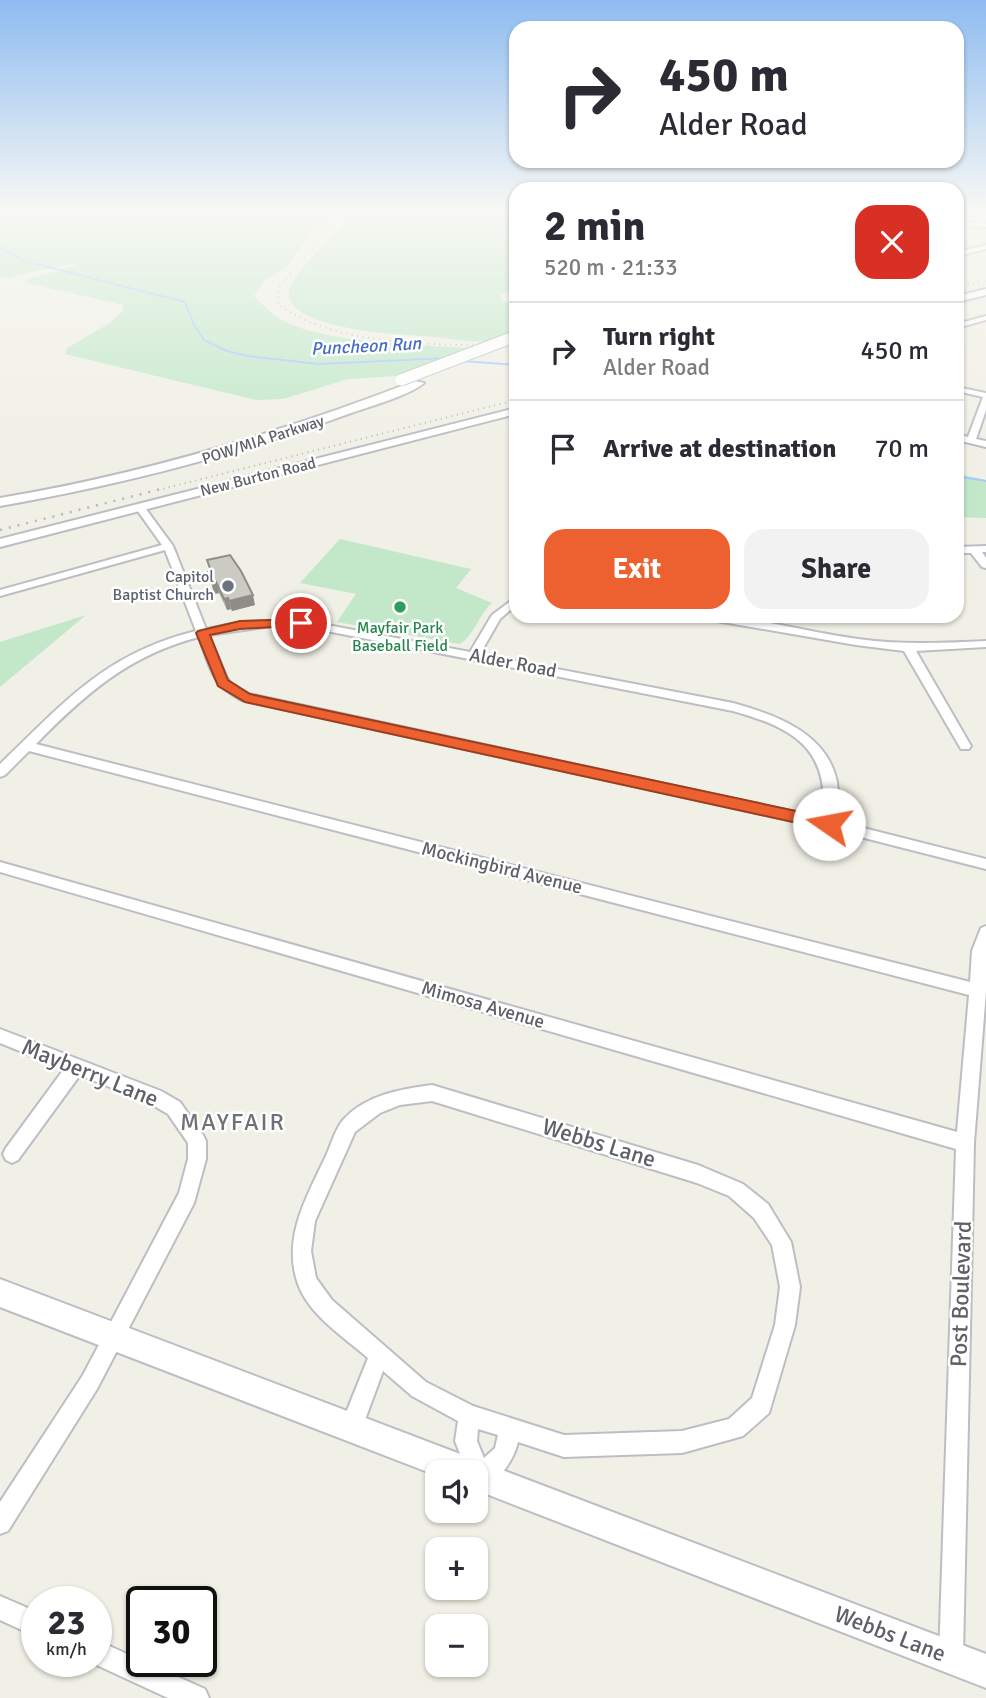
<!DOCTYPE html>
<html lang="en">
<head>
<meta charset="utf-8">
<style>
	:root { --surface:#fff; --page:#f2f2f3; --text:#2b2b33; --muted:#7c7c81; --line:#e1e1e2; --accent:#ed602f }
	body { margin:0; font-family:Signika,sans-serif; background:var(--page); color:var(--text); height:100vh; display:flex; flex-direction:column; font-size:26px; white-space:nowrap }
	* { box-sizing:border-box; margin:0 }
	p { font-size:23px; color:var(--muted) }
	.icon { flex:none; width:38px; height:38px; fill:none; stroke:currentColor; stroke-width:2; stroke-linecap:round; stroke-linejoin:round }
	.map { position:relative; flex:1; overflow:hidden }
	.panel { position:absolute; left:509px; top:182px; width:455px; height:441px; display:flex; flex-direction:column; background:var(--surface); border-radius:21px; box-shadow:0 2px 5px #0004 }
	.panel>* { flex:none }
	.banner { position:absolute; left:509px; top:21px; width:455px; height:147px; border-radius:21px; box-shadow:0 2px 5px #0004; background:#fff; color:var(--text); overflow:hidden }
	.tools { position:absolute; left:425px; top:1460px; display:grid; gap:14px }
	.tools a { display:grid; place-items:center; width:63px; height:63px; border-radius:14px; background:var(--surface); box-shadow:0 2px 5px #0004; font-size:35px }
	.speed { position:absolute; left:21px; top:1586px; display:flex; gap:14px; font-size:35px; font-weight:700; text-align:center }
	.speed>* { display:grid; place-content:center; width:91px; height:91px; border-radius:50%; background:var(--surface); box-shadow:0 2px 5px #0004; line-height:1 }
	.speed small { font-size:18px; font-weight:400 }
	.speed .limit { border:4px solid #111; border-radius:10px; background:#fff; color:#111 }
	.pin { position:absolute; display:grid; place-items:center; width:60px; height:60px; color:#fff; margin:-30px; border:4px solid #fff; border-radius:50%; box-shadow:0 2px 7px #0007 }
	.me { position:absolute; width:77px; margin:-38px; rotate:282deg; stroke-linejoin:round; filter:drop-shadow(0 0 5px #0008) }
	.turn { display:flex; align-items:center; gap:24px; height:147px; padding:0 35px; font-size:32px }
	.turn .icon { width:91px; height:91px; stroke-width:2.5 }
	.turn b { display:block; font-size:49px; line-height:60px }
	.round { display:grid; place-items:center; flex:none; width:74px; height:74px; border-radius:21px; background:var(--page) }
	.headline { display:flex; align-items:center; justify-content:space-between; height:119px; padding:0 35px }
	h1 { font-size:42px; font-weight:700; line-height:52px }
	.cta { display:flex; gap:14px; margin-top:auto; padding:14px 35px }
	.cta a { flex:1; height:80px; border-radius:21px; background:var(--accent); color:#fff; font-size:28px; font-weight:700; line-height:80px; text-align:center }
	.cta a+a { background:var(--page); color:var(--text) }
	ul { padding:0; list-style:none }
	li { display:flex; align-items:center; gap:21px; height:98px; padding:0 35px; border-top:2px solid var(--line) }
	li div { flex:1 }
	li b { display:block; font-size:26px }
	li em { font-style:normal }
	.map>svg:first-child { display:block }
	.green { fill:#c2e8c9 }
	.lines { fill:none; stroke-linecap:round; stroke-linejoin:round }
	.stream { stroke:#a7c9ff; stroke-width:2 }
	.street-casing { stroke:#bdbec4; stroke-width:4 }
	.secondary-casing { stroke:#bbbdc4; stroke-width:4 }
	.street { fill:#fff; fill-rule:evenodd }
	.secondary { fill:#fff; fill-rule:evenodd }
	.rail-far1 { stroke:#b8b9b9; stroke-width:2; stroke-dasharray:1 4.5; stroke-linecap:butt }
	.rail { stroke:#b8b9b9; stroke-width:2.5; stroke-dasharray:2 7; stroke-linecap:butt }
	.secondary-bridge-casing { stroke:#bbbdc4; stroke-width:13; stroke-linecap:butt }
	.secondary-bridge { stroke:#fff; stroke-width:11 }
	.wall { fill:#afaea8 }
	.shaded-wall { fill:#8e8d88 }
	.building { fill:#cbcac3; stroke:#8e8d88; stroke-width:2 }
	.route { fill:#ed602f; stroke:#9a3e1f; stroke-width:2 }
	.worship-dot { fill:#6b7280; stroke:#fff; stroke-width:2.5 }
	.leisure-dot { fill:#2e9e5b; stroke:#fff; stroke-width:2.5 }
	.labels { text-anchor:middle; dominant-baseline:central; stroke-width:5; stroke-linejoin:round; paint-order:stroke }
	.far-street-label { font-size:16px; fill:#5d6066; stroke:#fff }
	.far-worship-label { font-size:16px; fill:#5b616d; stroke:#fff; text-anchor:end }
	.far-leisure-label { font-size:16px; fill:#27864d; stroke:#fff }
	.far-water-label { font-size:18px; font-style:italic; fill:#466dc6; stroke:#fff }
	.street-label { font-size:19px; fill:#5d6066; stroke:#fff }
	.near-street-label { font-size:23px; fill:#5d6066; stroke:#fff }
	.near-neighbourhood-label { font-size:24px; letter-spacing:2px; fill:#6e7278; stroke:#fff }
</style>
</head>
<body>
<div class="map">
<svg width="986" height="1698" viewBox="0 0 986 1698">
	<rect width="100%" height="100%" fill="#f0f0e6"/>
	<g class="green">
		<path d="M0 211H336L329 223 315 229 285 269 264 281 254 296C260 302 267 309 274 315 314 344 417 344 467 348L397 376 348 379 283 399 256 400 65 354 67 348 108 324 123 311V305L26 283 25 280 77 265 70 264 7 278 0 276Z"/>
		<path d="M358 211H516V257L511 262 516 265V287L500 295 502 300 516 306V331C507 334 496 341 486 341 469 343 450 338 433 337 406 335 284 331 289 291 291 275 344 223 358 211Z"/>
		<path d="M957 474 986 480V518L957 517Z"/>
		<path d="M340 539 471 569 456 588 492 603C478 615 474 637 459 644L337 622 356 594 300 583Z"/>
		<path d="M86 615 0 687V642Z"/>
	</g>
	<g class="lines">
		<g class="stream">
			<path d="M0 248 24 261 185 302 194 325 204 340 227 351 248 356 319 364 448 358"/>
			<path d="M462 361 516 365"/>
			<path d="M957 476 986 481"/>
		</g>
		<defs>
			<g id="street">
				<path d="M957 222 986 223V227L957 226Z"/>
				<path d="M986 245V249L957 256V252Z"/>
				<path d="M986 316V320L957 328V324Z"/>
				<path d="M957 387 986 393V410L976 439 986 441V447L957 440V434L968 437 983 397 957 391Z"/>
				<path d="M140 504 143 505 173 546 206 629 243 622 301 620 470 652 492 615 516 597V605L500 619 480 654 733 703C776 715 827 733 837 782 839 795 837 808 836 821L986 859V869L829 829 241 700C211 684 210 667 199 637 129 655 85 694 36 744L970 982 972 951 981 928 986 926V991L974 1143 963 1657 960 1666 951 1669 942 1666 939 1657 956 1149 0 872V862L957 1132 969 995 29 751 5 775 0 777V764C65 702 104 654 196 631L165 550 0 596V590L162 545 135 507ZM272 626H301L733 711C793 728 830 748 823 818L249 694 232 685 226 676 209 635Z"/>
				<path d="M986 546V552H982L986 558V568L982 567 971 553H957V547Z"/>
				<path d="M700 616C753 616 805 632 858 639 903 645 941 643 986 641V647L916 651 971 746 969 749H961L904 651 856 645 705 619Z"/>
				<path d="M0 1029 161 1091 180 1102 203 1135 206 1141V1159L194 1203 97 1389 8 1531 0 1534V1502L83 1375 179 1193 188 1159V1143L168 1114 149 1103 80 1075 18 1160 12 1163 6 1160 3 1154 6 1148 64 1069 0 1043Z"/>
				<path d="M432 1085 698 1165 743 1184 768 1204 791 1242 800 1287 795 1325 769 1413 743 1436 682 1453 564 1457 518 1442C513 1462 500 1480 480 1488L476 1486V1472H467L455 1441 458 1421 412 1396 383 1371 359 1436 351 1439 343 1436 340 1428 368 1358C344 1337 309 1315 298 1284 282 1239 306 1198 325 1158 331 1146 335 1128 344 1119 366 1095 401 1089 432 1085ZM432 1101 697 1183 729 1196 754 1218 772 1245 780 1287 775 1325 752 1398 729 1419 682 1431 564 1435 473 1406 426 1382 332 1300 316 1278 311 1251 315 1221 355 1132 380 1113 400 1105ZM478 1429 498 1435 495 1448 484 1458 477 1441Z"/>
				<path d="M0 1596 37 1612V1637L0 1620Z"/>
				<path d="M96 1640 205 1689 209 1698H168L88 1661H96Z"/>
			</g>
			<g id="secondary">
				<path d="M986 289V295L957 302V296Z"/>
				<path d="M415 381 424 383C408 396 371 406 351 413 236 455 120 485 0 506V498C143 474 280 433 415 381Z"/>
				<path d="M516 408V414L0 547V539Z"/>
				<path d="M0 1279 986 1654V1688L476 1490V1472H438V1476L0 1307Z"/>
			</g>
		</defs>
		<use href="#street" class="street-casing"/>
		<use href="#secondary" class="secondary-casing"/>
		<use href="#street" class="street"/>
		<use href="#secondary" class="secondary"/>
		<g class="rail-far1">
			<path d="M307 211 321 233 317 243 279 287 278 304C338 349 443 343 516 347"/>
			<path d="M318 241 347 211"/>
			<path d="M957 287 986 280"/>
			<path d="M158 490 516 400"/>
		</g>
		<path class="rail" d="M0 530 165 488"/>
		<defs>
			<path id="secondary-bridge" d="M401 380 516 336"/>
		</defs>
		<use href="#secondary-bridge" class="secondary-bridge-casing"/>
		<use href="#secondary-bridge" class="secondary-bridge"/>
	</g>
	<path class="wall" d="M207 560 255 605 232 611 231 609 227 610 219 593 214 594 208 572 210 571Z"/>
	<g class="shaded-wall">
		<path d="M216 582 219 593 214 594 212 583Z"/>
		<path d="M253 595 255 605 232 611 229 601Z"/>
		<path d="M228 598 231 609 227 610 224 599Z"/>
	</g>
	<path class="building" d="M230 555 241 571 253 595 229 601 228 598 224 599 216 582 212 583 208 572 211 571 207 560Z"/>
	<linearGradient id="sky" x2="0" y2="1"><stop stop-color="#8ebcf1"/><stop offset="0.47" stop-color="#f8f8f4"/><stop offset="1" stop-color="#f8f8f4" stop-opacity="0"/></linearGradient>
	<rect width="986" height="448" fill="url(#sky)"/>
	<path class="route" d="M301 619 305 620V625L240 629 210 635 228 680 250 694 829 818 837 824 829 830 245 702 218 686 196 633 198 631 240 621Z"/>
	<circle class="worship-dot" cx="228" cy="586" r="7"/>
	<circle class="leisure-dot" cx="400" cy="607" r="7"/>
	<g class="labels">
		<g class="far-street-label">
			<text transform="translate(263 440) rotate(-18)">POW/MIA Parkway</text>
			<text transform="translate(258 477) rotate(-14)">New Burton Road</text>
		</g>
		<g class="far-worship-label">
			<text x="214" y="577">Capitol<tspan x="214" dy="18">Baptist Church</tspan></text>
		</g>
		<g class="far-leisure-label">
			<text x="400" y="628">Mayfair Park<tspan x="400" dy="18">Baseball Field</tspan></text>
		</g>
		<g class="far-water-label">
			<text transform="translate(366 346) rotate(-3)">Puncheon Run</text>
		</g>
		<g class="street-label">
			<text transform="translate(513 663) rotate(11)">Alder Road</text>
			<text transform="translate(502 868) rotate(14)">Mockingbird Avenue</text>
			<text transform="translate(483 1005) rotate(16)">Mimosa Avenue</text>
		</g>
		<g class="near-street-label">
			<text transform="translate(90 1073) rotate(22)">Mayberry Lane</text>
			<text transform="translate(599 1143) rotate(17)">Webbs Lane</text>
			<text transform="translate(961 1294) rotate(-88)">Post Boulevard</text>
			<text transform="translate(890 1634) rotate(21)">Webbs Lane</text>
		</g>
		<g class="near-neighbourhood-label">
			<text x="233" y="1122">MAYFAIR</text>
		</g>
	</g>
</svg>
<div class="tools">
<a><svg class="icon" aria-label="sound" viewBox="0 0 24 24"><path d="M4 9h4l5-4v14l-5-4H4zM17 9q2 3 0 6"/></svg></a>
<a>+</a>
<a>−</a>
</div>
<div class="speed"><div>23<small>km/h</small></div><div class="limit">30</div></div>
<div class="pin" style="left:301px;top:623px;background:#d93025"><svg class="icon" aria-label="arrive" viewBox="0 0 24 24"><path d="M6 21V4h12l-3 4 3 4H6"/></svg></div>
<svg class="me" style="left:829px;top:824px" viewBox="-20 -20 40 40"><circle r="19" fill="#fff"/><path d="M0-13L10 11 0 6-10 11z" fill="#ed602f"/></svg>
<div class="banner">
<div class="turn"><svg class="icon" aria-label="right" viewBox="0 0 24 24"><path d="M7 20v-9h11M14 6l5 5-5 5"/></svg><div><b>450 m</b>Alder Road</div></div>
</div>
<section class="panel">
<div class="headline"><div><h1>2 min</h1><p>520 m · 21:33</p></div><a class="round" style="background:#d93025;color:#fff"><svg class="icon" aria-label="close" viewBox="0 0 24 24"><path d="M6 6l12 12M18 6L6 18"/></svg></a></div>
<ul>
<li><svg class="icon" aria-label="right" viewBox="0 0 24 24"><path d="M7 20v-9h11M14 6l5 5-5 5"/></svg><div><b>Turn right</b><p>Alder Road</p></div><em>450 m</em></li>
<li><svg class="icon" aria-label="arrive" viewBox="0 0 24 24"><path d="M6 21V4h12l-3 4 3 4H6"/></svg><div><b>Arrive at destination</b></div><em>70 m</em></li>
</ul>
<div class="cta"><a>Exit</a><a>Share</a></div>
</section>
</div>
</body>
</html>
